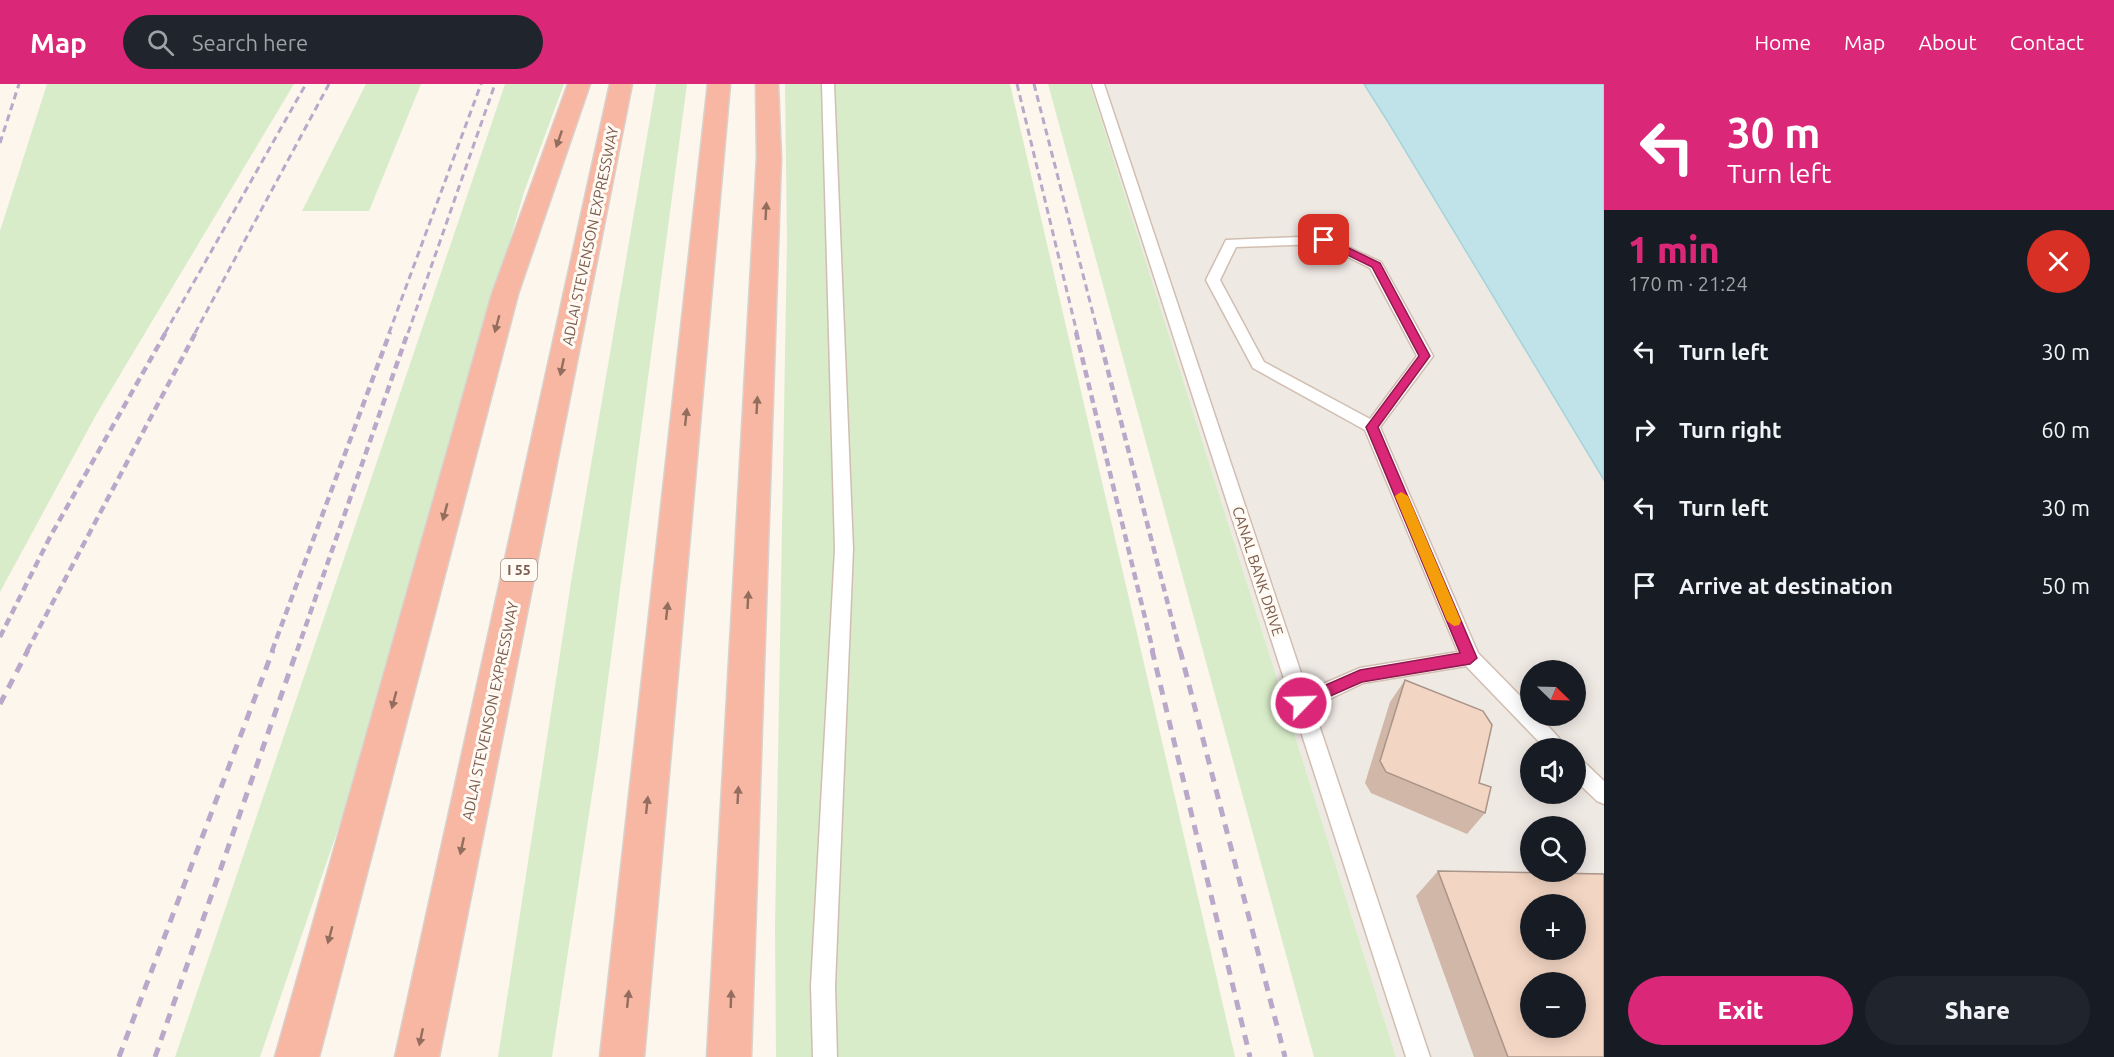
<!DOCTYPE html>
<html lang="en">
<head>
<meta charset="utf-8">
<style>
	:root { --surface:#171b24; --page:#20242c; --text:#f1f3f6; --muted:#9ea1a6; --accent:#db2777 }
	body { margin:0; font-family:Ubuntu,sans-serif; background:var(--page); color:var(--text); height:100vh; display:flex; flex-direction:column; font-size:22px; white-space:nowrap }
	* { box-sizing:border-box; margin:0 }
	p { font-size:20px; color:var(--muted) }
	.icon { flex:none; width:33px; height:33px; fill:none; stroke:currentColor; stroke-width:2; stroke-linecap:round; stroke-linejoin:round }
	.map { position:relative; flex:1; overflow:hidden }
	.side { display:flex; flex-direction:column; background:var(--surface); width:510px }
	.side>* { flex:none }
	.banner { background:#db2777; color:#fff; overflow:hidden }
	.needle { width:39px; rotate:113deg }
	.controls { position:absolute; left:1520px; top:576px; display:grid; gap:12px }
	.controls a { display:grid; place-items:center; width:66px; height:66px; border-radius:50%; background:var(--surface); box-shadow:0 3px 15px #0003; font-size:30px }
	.pin { position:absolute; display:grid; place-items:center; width:51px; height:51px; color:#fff; margin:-26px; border-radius:12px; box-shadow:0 3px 9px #0006 }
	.me { position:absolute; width:66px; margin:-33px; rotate:66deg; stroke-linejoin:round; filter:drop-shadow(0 0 4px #0008) }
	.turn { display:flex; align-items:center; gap:21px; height:126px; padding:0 24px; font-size:27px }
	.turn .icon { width:78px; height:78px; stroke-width:2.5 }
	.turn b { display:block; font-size:42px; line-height:51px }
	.round { display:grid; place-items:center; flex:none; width:63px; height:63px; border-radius:32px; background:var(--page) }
	.head { display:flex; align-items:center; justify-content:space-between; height:102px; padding:0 24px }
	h1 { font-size:36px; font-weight:800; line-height:45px; color:var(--accent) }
	.action { display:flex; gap:12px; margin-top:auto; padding:12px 24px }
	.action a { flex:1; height:69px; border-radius:36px; background:var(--accent); color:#fff; font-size:24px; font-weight:800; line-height:69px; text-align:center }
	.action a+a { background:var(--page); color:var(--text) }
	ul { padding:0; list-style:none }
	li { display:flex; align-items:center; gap:18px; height:78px; padding:0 24px }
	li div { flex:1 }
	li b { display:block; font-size:22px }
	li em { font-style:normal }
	header { display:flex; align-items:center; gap:36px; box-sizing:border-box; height:84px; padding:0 30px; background:var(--accent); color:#fff }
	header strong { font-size:28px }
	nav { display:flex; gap:33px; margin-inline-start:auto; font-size:21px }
	.search { width:420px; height:54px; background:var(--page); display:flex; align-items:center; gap:15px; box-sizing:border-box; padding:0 21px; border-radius:33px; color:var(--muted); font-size:22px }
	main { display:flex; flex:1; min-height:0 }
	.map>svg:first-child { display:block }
	.industrial { fill:#efe9e4; fill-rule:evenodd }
	.green { fill:#d8ecc9 }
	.water { fill:#bfe3e8; stroke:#a5d3da; stroke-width:1.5 }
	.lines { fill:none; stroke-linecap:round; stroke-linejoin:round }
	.lane-casing { stroke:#d1beb0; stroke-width:3 }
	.highway-casing { stroke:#dad1cd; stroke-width:3 }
	.lane { fill:#fff; fill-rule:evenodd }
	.highway { fill:#f7b7a3; fill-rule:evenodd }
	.rail-far2 { stroke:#b9a8c9; stroke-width:3; stroke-dasharray:7 4.5; stroke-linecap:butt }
	.rail-far1 { stroke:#b9a8c9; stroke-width:4.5; stroke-dasharray:8 5; stroke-linecap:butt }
	.rail { stroke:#b9a8c9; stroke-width:5; stroke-dasharray:10 8; stroke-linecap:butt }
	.wall { fill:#d1b7a8 }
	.building { fill:#f3d5c3; stroke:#aa9588; stroke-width:1.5; fill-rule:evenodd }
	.oneway { fill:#936e5e }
	.route { fill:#db2777; stroke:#8e194d; stroke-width:1.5 }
	.slow { fill:#f59e0b }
	.labels { text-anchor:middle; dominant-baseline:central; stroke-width:6; stroke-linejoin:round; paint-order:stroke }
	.shield { fill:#fffaf3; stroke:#a28b7f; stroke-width:1.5 }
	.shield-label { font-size:14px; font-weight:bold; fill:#7a5c4d }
	.street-label { font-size:15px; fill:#7a5c4d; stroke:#fffaf3 }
</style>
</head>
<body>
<header>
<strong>Map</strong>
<div class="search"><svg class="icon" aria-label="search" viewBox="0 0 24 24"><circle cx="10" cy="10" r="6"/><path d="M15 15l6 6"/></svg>Search here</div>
<nav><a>Home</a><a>Map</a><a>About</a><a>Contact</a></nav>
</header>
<main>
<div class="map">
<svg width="1604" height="973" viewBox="0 0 1604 973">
	<rect width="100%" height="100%" fill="#fdf6ec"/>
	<path class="industrial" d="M1090 0H1364L1604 396V973H1396ZM1530 586H1575V632H1530ZM1530 664H1575V710H1530ZM1530 742H1575V788H1530ZM1530 820H1575V866H1530ZM1530 898H1575V944H1530Z"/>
	<g class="green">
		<path d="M47 0H294L96 331 0 508V147Z"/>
		<path d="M366 0H421L369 127H302Z"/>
		<path d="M505 0H564L524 108 348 716 260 973H175Z"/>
		<path d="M656 0H687L598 671 552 973H498L572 492Z"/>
		<path d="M785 0H1010L1235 973H776L775 844 787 157Z"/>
		<path d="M1048 0H1090L1396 973H1314Z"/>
	</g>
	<path class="water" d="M1364 0H1604V396L1388 38Z"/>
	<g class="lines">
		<defs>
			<g id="lane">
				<path d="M822 0H834L853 465 835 902 837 973H813L811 902 835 465Z"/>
				<path d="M1092 0H1104L1307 607 1360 584 1458 568 1365 346 1253 284 1206 196 1226 156 1324 152 1381 178 1433 272 1380 343 1478 569 1530 622V632H1539L1568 664H1545L1466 582 1363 599 1313 623 1430 973H1406ZM1322 160 1370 184 1417 272 1370 335 1264 278 1220 196 1236 163Z"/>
				<path d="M1575 673 1582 676 1604 697V720L1597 717 1575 696Z"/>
			</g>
			<g id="highway">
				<path d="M568 0H590L518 210 319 973H275L492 210Z"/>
				<path d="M610 0H632L439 973H395Z"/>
				<path d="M708 0H730L644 973H600Z"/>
				<path d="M756 0H778L781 74 751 973H707L757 74Z"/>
			</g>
		</defs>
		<use href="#lane" class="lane-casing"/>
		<use href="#highway" class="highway-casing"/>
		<use href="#lane" class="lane"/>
		<use href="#highway" class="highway"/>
		<g class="rail-far2">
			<path d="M1017 0 1077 249"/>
			<path d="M1034 0 1098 249"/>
			<path d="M0 59 19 0"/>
			<path d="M165 249 306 0"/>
			<path d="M195 249 329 0"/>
			<path d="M389 249 481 0"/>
			<path d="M408 249 495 0"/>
		</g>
		<g class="rail-far1">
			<path d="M1076 248 1153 567"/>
			<path d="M1098 248 1180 567"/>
			<path d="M0 553 50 453 166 248"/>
			<path d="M27 567 196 248"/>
			<path d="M272 567 390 248"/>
			<path d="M297 567 408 248"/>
		</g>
		<g class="rail">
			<path d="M1152 566 1250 973"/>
			<path d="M1180 566 1285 973"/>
			<path d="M0 620 28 566"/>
			<path d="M119 973 273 566"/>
			<path d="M155 973 297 566"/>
		</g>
	</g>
	<g class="wall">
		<path d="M1405 596 1479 699 1485 729 1467 750 1371 709 1365 699 1390 618Z"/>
		<path d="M1438 787 1604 973H1474L1416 812Z"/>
	</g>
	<g class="building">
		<path d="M1405 596 1483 627 1492 641 1479 699 1491 703 1485 729 1386 688 1380 677Z"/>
		<path d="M1438 787 1604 790V973H1508ZM1530 820H1575V866H1530ZM1530 898H1575V944H1530Z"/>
	</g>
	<defs><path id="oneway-solid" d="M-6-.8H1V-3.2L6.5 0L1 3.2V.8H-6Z" transform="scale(1.5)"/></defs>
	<g class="oneway">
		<use href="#oneway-solid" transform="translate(559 55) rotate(109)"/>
		<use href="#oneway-solid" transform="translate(766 127) rotate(-87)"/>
		<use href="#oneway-solid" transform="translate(497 240) rotate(105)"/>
		<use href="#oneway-solid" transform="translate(562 283) rotate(102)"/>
		<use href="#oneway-solid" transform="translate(757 321) rotate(-87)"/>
		<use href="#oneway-solid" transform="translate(686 333) rotate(-84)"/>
		<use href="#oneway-solid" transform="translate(445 428) rotate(105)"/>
		<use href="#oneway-solid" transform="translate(748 516) rotate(-87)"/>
		<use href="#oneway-solid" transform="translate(667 527) rotate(-84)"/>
		<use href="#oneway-solid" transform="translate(394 616) rotate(105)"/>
		<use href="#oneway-solid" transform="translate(738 711) rotate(-87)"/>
		<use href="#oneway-solid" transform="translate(647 721) rotate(-84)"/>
		<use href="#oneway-solid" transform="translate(462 762) rotate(102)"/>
		<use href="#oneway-solid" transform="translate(330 851) rotate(105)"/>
		<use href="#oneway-solid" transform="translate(628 915) rotate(-84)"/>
		<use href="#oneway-solid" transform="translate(731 915) rotate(-88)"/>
		<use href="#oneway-solid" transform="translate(421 953) rotate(102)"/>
	</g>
	<path class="route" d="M1321 154H1328L1380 179 1430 272 1378 343 1477 574 1470 580 1362 598 1301 625 1296 623 1294 619 1296 614 1360 586 1460 569 1366 343 1419 272 1372 183 1321 158Z"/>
	<path class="slow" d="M1401 408 1408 412 1461 537 1459 541 1454 542 1447 537 1395 412Z"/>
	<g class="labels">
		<rect class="shield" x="501" y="475" width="36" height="22" rx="4.5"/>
		<g class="shield-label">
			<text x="519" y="486">I 55</text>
		</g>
		<g class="street-label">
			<text transform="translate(590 152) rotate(-78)">ADLAI STEVENSON EXPRESSWAY</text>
			<text transform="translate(1258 487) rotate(72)">CANAL BANK DRIVE</text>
			<text transform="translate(490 627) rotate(-78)">ADLAI STEVENSON EXPRESSWAY</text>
		</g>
	</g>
</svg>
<div class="controls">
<a><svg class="needle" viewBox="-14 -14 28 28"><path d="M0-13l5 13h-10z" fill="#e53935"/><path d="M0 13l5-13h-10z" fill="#9ea1a6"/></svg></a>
<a><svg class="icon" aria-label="sound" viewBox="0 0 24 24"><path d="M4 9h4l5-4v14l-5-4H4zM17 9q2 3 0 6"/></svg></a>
<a><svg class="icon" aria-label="search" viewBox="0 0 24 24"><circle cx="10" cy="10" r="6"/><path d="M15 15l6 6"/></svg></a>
<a>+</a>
<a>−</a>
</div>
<div class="pin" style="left:1324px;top:156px;background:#d93025"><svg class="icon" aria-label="arrive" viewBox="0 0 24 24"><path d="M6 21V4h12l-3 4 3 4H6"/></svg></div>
<svg class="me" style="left:1301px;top:619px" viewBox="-20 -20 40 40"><circle r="17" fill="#db2777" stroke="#fff" stroke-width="3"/><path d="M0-11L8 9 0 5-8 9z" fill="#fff"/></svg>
</div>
<section class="side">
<div class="banner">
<div class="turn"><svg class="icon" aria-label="left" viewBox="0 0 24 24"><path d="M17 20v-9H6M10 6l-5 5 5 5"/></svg><div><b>30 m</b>Turn left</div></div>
</div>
<div class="head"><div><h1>1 min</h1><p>170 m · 21:24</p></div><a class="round" style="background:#d93025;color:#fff"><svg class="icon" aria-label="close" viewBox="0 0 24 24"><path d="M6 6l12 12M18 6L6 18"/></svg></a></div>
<ul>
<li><svg class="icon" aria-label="left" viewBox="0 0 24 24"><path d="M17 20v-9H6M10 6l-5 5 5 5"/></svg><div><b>Turn left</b></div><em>30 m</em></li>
<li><svg class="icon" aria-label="right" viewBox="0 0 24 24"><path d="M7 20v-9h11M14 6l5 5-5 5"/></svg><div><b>Turn right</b></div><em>60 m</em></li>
<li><svg class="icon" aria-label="left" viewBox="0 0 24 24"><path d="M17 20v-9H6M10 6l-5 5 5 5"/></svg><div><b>Turn left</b></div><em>30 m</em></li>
<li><svg class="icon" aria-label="arrive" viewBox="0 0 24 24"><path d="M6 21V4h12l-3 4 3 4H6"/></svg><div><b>Arrive at destination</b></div><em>50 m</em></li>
</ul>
<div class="action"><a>Exit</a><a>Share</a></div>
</section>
</main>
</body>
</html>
